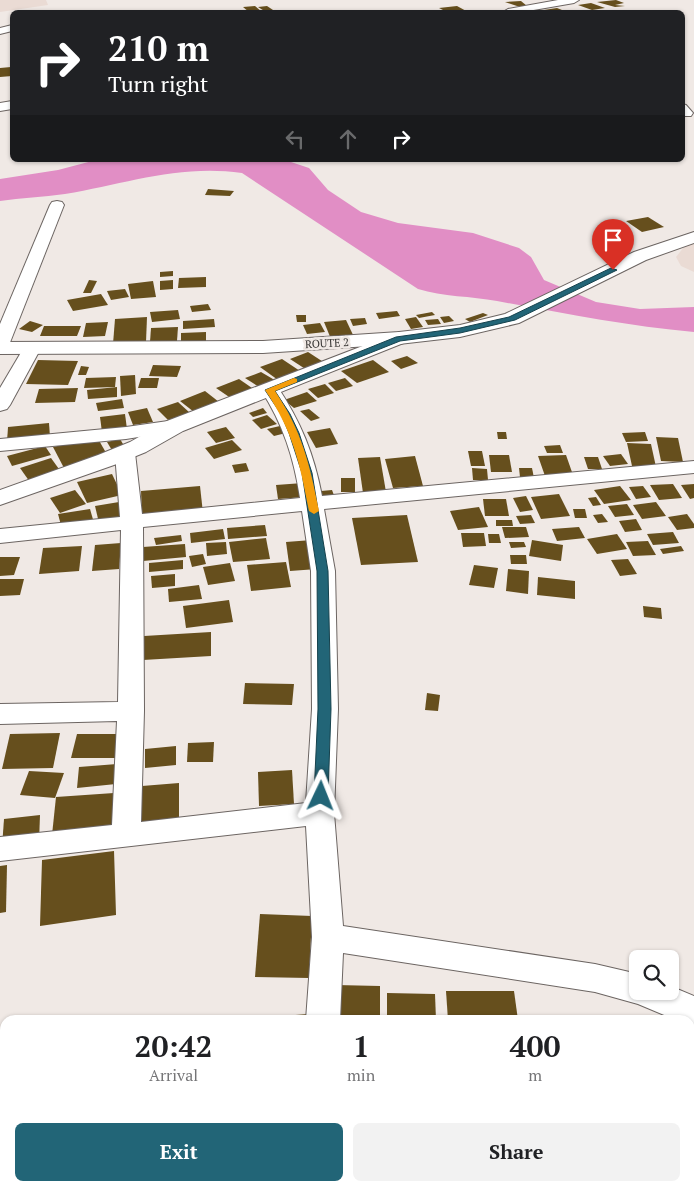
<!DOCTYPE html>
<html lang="en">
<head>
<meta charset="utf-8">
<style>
	:root { --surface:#fff; --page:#f2f2f2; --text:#202124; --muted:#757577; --accent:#226577 }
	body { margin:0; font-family:"PT Serif",serif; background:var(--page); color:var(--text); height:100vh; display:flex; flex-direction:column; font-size:19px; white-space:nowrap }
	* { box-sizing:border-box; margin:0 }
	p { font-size:16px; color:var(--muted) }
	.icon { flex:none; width:28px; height:28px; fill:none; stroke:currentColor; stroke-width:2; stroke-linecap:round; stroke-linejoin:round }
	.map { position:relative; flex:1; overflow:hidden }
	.panel { position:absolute; left:0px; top:1015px; width:695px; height:176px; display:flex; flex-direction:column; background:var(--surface); border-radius:15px 15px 0 0; box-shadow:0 1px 4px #0004 }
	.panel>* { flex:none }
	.top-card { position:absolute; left:10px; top:10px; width:675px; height:152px; border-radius:8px; box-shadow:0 1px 4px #0004; background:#202124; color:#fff; overflow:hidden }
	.controls { position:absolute; left:629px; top:950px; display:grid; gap:10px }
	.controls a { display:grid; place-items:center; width:50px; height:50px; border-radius:8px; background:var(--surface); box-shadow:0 1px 4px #0004; font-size:25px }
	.pin { position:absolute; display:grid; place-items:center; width:42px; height:42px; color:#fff; margin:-51px -21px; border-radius:50% 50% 50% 0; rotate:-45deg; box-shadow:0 0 5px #0007 }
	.pin .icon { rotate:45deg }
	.me { position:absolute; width:55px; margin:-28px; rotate:2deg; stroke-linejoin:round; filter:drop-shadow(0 0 4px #0008) }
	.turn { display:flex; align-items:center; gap:18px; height:105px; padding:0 15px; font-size:22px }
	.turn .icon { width:65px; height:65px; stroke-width:2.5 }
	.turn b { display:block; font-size:35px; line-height:42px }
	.lanes { display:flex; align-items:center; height:48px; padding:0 15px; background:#0003; justify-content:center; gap:25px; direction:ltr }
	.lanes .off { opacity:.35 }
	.eta { display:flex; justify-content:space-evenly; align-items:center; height:85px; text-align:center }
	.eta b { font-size:30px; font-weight:700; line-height:35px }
	.cta { display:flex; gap:10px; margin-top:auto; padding:10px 15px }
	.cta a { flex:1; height:58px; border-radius:8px; background:var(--accent); color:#fff; font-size:20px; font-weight:700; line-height:58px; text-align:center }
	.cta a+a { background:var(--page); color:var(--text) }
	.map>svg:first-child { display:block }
	.built { fill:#eadbd4 }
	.water { fill:#e18ec5 }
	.building { fill:#664f1d }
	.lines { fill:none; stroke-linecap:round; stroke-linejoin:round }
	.minor-casing { stroke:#6c6562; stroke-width:2 }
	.tertiary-casing { stroke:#6c6562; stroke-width:2 }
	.trunk-casing { stroke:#6c6562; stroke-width:2 }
	.minor { fill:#fff; fill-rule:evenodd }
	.tertiary { fill:#fff; fill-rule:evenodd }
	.trunk { fill:#fff; fill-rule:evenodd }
	.route { fill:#226577; stroke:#16424d }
	.slow { fill:#f59e0b }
	.labels { text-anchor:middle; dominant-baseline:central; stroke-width:5; stroke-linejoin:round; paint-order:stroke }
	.far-street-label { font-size:11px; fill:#353331; stroke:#f0e9e5 }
</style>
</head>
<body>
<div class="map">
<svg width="694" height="1191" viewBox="0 0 694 1191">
	<rect width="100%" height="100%" fill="#f0e9e5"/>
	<g class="built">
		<path d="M0 0H46L48 5 0 12Z"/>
		<path d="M694 241V272L681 266 676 257 688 242Z"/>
	</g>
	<path class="water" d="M96 160H285L309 168 328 190 361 212 398 223 473 233 519 248 531 257 544 280 596 302 640 309 694 307V332C627 326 563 313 497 301 471 296 443 297 418 289L242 173C179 164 125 184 65 194 43 197 21 198 0 201V179L58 170Z"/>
	<g class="building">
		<path d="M616 0 624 3 615 5 625 6 615 7 597 2Z"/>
		<path d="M521 1 527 6H517L505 2Z"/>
		<path d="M591 3 605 8 592 10 578 5Z"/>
		<path d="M255 6 262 12H249L243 7Z"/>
		<path d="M267 6 276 12H266L258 7Z"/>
		<path d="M457 6 468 12H447L439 8Z"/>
		<path d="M557 8 567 12H550L544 10Z"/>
		<path d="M11 67 12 76 0 77V68Z"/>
		<path d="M208 189 234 191 230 196 205 195Z"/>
		<path d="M648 217 664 227 642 232 626 221Z"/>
		<path d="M173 271V276L160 277V272Z"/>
		<path d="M206 277V287L178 288 179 278Z"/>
		<path d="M89 280 97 281 91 293H83Z"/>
		<path d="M173 280V289L160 290V281Z"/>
		<path d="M153 281 156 297 131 299 128 284Z"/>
		<path d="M125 289 129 297 111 300 107 291Z"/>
		<path d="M101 294 108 305 73 311 67 300Z"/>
		<path d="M208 304 211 310 192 312 190 306Z"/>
		<path d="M178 310 180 319 152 322 150 312Z"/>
		<path d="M397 311 400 316 379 319 376 313Z"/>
		<path d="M432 312 435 315 419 318 416 315Z"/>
		<path d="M483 313 488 315 470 322 465 319Z"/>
		<path d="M296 315H306V322H297Z"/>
		<path d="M449 316 454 321 444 323 440 317Z"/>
		<path d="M147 317 146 342 113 344 115 319Z"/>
		<path d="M416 317 423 327 411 329 405 319Z"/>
		<path d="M365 318 367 324 353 326 350 319Z"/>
		<path d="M214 319 215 327 183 329V321Z"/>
		<path d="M438 319 441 324 428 325 425 320Z"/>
		<path d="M346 320 354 337 331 339 324 322Z"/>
		<path d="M30 321 43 325 32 332 19 329Z"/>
		<path d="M108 322 105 336 83 337 86 323Z"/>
		<path d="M320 323 325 332 307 334 303 325Z"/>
		<path d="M44 326H81L77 336H40Z"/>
		<path d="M178 327 177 341 150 342 151 328Z"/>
		<path d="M206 332V344L181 345V333Z"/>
		<path d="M308 352 328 365 310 372 290 359Z"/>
		<path d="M407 356 418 363 401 369 391 361Z"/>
		<path d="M282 359 300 371 278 380 260 367Z"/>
		<path d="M38 360 78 361 68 385 26 384Z"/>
		<path d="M373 360 389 372 357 383 341 371Z"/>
		<path d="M153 365 181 366 177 377 149 376Z"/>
		<path d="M81 366 89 367 86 375H78Z"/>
		<path d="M261 372 278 382 262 389 245 378Z"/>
		<path d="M135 375 136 394 121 396 120 376Z"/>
		<path d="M116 377 115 387 84 388 86 378Z"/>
		<path d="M141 378H159L157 388H138Z"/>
		<path d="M345 378 353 386 336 391 328 383Z"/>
		<path d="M239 379 258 392 235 401 216 388Z"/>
		<path d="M325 384 334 393 318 398 308 389Z"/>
		<path d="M117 387V397L88 399 87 390Z"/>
		<path d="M78 388 75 402 35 403 39 389Z"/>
		<path d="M205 391 219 402 194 412 180 401Z"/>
		<path d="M307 392 317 401 294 408 284 400Z"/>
		<path d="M122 399 124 408 98 411 96 403Z"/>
		<path d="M178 402 190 413 168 420 157 409Z"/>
		<path d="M147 408 153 422 133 425 128 412Z"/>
		<path d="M263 408 267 413 253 417 249 413Z"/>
		<path d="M309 409 320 418 311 421 300 411Z"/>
		<path d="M125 414 127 429 102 432 100 417Z"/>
		<path d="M267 415 277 424 261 429 252 420Z"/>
		<path d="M49 423 50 437 7 442 8 427Z"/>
		<path d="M280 426 286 433 274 436 267 429Z"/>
		<path d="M226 427 235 438 216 443 207 432Z"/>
		<path d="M330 428 338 444 316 448 307 432Z"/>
		<path d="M497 432H506L507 439H498Z"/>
		<path d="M645 432 648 441 626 442 622 433Z"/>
		<path d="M97 437 109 458 64 468 53 447Z"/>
		<path d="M656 437 678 438 683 462 661 461Z"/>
		<path d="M120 439 126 449 113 452 107 442Z"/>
		<path d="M232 440 242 450 214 459 205 448Z"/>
		<path d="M627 443 651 444 656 467 632 466Z"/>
		<path d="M560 445 563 453H547L544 446Z"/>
		<path d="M45 446 51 455 12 466 7 456Z"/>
		<path d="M468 451H482L485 466H471Z"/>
		<path d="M621 454 628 464 610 466 603 456Z"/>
		<path d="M489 455H509L512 472H491Z"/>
		<path d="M566 455 573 475 545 476 538 456Z"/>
		<path d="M415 456 423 486 393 488 385 459Z"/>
		<path d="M380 457 386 492 363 493 358 458Z"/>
		<path d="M584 457H598L602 469H588Z"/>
		<path d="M51 458 64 476 32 485 20 468Z"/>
		<path d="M246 463 249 471 235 473 232 465Z"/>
		<path d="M472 468 487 469 488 480H473Z"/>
		<path d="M519 468H532L534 478 520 477Z"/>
		<path d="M112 474 122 495 87 503 77 482Z"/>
		<rect x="341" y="478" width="14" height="14"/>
		<path d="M303 483 305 497 278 499 276 485Z"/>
		<path d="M673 484 682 498 659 500 650 485Z"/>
		<path d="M694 484V498L690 499 681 485Z"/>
		<path d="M200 486 203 513 142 518 141 491Z"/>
		<path d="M620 486 631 500 604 504 594 490Z"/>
		<path d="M643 486 651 497 636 499 629 487Z"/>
		<path d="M75 490 86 504 60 513 50 498Z"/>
		<path d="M332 490 335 498 323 499 321 491Z"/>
		<path d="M559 494 570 516 541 519 531 497Z"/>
		<path d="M526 496 533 510 520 512 513 498Z"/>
		<path d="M596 497 601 505 593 506 588 498Z"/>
		<path d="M483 499H506L509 516H485Z"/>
		<path d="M119 502 124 519 99 523 95 506Z"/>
		<path d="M656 502 666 516 642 519 633 505Z"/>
		<path d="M627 504 634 515 615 517 608 506Z"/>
		<path d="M479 507 488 527 458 530 450 511Z"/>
		<path d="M90 509 94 523 62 529 58 514Z"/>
		<path d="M573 509H585L587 518H575Z"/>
		<path d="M602 514 608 522 598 523 593 515Z"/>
		<path d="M687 514 694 524V528L677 530 668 517Z"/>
		<path d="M407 515 418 562 361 565 352 518Z"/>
		<path d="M531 515 535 523 520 524 516 516Z"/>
		<path d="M636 519 642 530 625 532 619 521Z"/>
		<path d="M496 520H512L513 526H496Z"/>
		<path d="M265 525 267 536 228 539 227 528Z"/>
		<path d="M502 527H526L529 537 505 538Z"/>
		<path d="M579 527 585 538 557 541 552 529Z"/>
		<path d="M223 529 225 539 191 543 190 533Z"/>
		<path d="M673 532 679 543 653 545 647 534Z"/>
		<path d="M461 533H484L486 546 463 547Z"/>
		<path d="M488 534H499L501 543H489Z"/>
		<path d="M617 534 627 549 597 554 587 539Z"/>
		<path d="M181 535 182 541 156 545 154 538Z"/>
		<path d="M266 538 270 559 233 562 229 542Z"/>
		<path d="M312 540 317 569 290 571 286 542Z"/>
		<path d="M532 540 563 545 561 561 529 556Z"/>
		<path d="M648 541 656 555 633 556 626 542Z"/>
		<path d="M226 542 227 554 207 556 206 543Z"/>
		<path d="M509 542H524L526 547 511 548Z"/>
		<path d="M121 543 119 569 92 571 95 545Z"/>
		<path d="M185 544 186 557 143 561V547Z"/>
		<path d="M82 546 79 571 39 574 43 548Z"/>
		<path d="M681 546 684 551 663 554 660 549Z"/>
		<path d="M203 554 206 564 192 567 189 556Z"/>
		<path d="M510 555H526L527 564H511Z"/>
		<path d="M0 557H20L14 575 0 576Z"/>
		<path d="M628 559 637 574 620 576 611 560Z"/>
		<path d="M183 560V569L149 572V563Z"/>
		<path d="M286 562 291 587 251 591 247 565Z"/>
		<path d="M230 563 235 581 208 585 203 567Z"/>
		<path d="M474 565 498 568 494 588 469 585Z"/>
		<path d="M508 569 529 571 528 594 506 591Z"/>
		<path d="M175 574V586L152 588 151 576Z"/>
		<path d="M538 577 575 581V599L537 595Z"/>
		<path d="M0 579H24L20 595 0 596Z"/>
		<path d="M199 585 202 599 169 602 168 589Z"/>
		<path d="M229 600 233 622 186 628 183 606Z"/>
		<path d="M643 606 661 608 662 619 644 617Z"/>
		<path d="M211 632V656L143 660 144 636Z"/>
		<path d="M245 683 294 684 292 705 243 704Z"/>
		<path d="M427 693 440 695 438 711 425 710Z"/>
		<path d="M60 733 53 768 2 769 10 734Z"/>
		<path d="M77 734H122L117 758H71Z"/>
		<path d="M214 742 213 762H187L188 743Z"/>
		<path d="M176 746V765L145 768V749Z"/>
		<path d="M117 764 116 784 77 788 79 767Z"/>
		<path d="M292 770 294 804 259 806 258 772Z"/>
		<path d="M29 771 64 773 55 798 20 795Z"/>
		<path d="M179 783V824L140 827 142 786Z"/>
		<path d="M114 793 112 831 52 835 56 797Z"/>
		<path d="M40 815 39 842 2 847 4 819Z"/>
		<path d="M114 851 116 915 40 926 42 860Z"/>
		<path d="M7 865 6 912 0 913V866Z"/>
		<path d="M260 914 312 916 309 978 255 977Z"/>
		<path d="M336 985 380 986V1020H335Z"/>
		<path d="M446 991H514L518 1020H448Z"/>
		<path d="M387 993 435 994 436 1020H387Z"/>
		<path d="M309 1014V1020H282V1016Z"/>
		<path d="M467 1186H522L523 1189H467Z"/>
	</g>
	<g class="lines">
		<defs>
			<g id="minor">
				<path d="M558 0H579L574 3 522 12H503L508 9Z"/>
				<path d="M12 25V31L0 34V28Z"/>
				<path d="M12 101V109L0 111V103Z"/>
				<path d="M682 104 686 105 693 113 691 116H682Z"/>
				<path d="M57 201 62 202 64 205 9 345 6 349 0 350V324L50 205 52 202Z"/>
				<path d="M32 343 38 344 41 348 10 405 7 409 0 411V388L26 344Z"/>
				<path d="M270 384 277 386C301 422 314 454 322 496L694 461V473L324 509 335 571 338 709 334 813 343 926 595 964 638 974V991H670V986L694 996V1027L690 1026V1020H676L638 1004 595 992 343 953 340 1020H306L312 937 306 826 0 861V837L112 825 117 721 0 724V704L118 702 121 530 0 543V529L120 517 115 453 118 449 125 447 132 449 135 453 142 514 300 498C294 458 283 424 261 390L263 386ZM302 511 311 571 312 709 306 803 141 822 144 711 143 527Z"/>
				<path d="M175 420 182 422 185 426 182 430 126 439 0 451V439L126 427Z"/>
				<path d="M5 1175V1186H54L52 1191H0V1177Z"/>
			</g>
			<path id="tertiary" d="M399 332 406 334 409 338 406 342 183 431 146 452 114 465 0 505V490L98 455 130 442 167 421Z"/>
			<path id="trunk" d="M694 232V243L646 260 519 323 460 337 399 344 263 353 0 354V342L263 341 399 332 460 325 505 314 634 252Z"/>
		</defs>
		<use href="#minor" class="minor-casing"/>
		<use href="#tertiary" class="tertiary-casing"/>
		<use href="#trunk" class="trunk-casing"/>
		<use href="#minor" class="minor"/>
		<use href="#tertiary" class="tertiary"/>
		<use href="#trunk" class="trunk"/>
	</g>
	<path class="route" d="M611 268 617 270 515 320 460 333 400 341 275 391 290 414 299 433 312 473 328 571 331 709 328 796 326 799 321 801 316 799 314 796 318 709 317 571 302 473 289 433 281 414 265 390 396 337 460 328 509 317Z"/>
	<path class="slow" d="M294 378 297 379V382L275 391C302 431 310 465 319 511L314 514 309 511C300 464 293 431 265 390Z"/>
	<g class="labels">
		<g class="far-street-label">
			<text transform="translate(327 343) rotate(-3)">ROUTE 2</text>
		</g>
	</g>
</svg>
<div class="controls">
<a><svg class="icon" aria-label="search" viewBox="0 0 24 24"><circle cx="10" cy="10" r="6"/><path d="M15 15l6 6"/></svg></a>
</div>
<div class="pin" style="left:613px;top:270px;background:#d93025"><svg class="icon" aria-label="arrive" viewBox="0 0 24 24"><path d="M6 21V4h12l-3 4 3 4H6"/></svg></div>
<svg class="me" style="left:321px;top:796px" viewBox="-20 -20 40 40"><path d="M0-17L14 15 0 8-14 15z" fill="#226577" stroke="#fff" stroke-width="4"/></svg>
<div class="top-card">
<div class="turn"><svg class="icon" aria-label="right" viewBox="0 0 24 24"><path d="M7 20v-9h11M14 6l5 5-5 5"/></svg><div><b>210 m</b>Turn right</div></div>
<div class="lanes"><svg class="icon off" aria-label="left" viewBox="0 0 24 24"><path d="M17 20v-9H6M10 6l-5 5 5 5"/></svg><svg class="icon off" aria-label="ahead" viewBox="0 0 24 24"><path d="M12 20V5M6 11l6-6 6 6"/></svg><svg class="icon" aria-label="right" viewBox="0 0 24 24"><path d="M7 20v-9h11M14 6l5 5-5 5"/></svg></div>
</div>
<section class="panel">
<div class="eta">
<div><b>20:42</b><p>Arrival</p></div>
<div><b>1</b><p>min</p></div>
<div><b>400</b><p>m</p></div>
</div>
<div class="cta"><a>Exit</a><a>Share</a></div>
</section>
</div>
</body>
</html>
